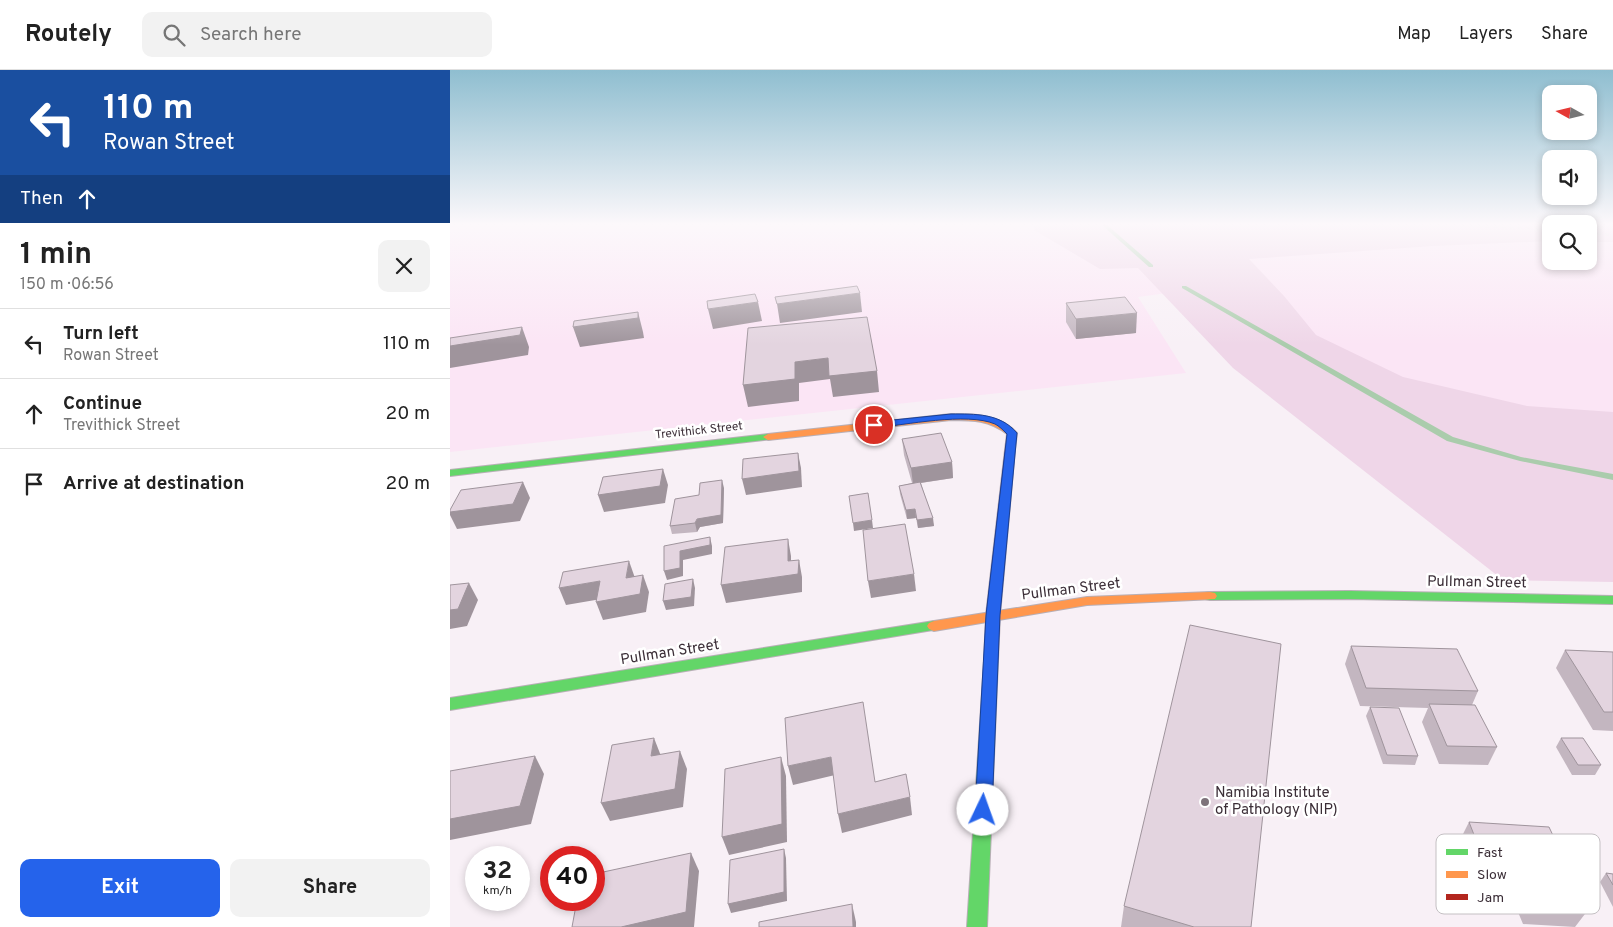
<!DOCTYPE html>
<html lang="en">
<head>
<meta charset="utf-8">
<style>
	:root { --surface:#fff; --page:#f2f2f2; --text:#222; --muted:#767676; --line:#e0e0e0; --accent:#2563eb }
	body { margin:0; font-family:Overpass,sans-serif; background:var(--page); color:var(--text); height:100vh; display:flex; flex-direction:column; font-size:19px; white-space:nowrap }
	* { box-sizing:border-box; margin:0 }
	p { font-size:16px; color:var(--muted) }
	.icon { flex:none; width:28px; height:28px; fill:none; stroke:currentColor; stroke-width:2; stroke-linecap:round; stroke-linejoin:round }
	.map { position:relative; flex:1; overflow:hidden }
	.panel { display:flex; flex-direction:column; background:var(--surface); width:450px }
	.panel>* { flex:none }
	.top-card { background:#1a4fa0; color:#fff; overflow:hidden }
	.needle { width:32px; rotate:278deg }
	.tools { position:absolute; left:1092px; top:15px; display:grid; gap:10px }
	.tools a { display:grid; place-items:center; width:55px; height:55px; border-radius:10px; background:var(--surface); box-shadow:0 2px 8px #0003; font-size:25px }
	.speed { position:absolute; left:15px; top:776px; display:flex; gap:10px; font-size:25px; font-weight:700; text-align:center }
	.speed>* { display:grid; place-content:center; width:65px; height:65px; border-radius:50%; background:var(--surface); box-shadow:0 2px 8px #0003; line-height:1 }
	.speed small { font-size:12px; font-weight:400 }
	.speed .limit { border:8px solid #d22; background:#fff; color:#111 }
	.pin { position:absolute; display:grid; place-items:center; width:42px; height:42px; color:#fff; margin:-21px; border:2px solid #fff; border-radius:50%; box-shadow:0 1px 5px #0007 }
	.me { position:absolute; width:55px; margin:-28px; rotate:3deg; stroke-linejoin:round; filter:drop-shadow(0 0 4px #0008) }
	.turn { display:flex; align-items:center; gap:18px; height:105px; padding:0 20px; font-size:22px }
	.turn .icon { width:65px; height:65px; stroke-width:2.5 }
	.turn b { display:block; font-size:35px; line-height:42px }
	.then { display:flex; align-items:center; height:48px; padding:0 20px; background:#0003; gap:10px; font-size:19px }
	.round { display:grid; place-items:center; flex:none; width:52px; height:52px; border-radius:10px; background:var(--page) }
	.summary { display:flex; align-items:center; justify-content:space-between; height:85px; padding:0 20px }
	h1 { font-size:30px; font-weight:700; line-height:38px }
	.primary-button { display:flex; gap:10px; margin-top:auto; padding:10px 20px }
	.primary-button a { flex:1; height:58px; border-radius:10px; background:var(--accent); color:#fff; font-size:20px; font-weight:700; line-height:58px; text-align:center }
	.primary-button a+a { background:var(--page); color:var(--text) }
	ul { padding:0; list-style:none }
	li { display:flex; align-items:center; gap:15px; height:70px; padding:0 20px; border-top:1px solid var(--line) }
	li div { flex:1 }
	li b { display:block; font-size:19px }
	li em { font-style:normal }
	header { display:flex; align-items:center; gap:30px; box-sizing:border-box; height:70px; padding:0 25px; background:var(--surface); border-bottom:1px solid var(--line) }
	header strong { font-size:24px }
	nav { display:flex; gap:28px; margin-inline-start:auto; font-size:18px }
	.search { width:350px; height:45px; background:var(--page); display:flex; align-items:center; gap:12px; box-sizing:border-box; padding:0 18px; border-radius:10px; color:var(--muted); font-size:19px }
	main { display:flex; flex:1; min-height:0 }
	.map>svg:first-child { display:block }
	.built { fill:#fbe5f5 }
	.green { fill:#efd6e8 }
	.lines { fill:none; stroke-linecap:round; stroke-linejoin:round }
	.stream { fill:#aaccac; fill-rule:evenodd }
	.fast-casing { stroke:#b8afb6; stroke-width:2 }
	.slow-casing { stroke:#b8afb6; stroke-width:2 }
	.jam-casing { stroke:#b8afb6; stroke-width:2 }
	.fast { fill:#63d668; fill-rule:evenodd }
	.slow { fill:#ff974d; fill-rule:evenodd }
	.jam { fill:#b3261e; fill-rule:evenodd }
	.rail { stroke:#dddbdc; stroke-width:2.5; stroke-dasharray:4 4; stroke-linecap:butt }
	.wall { fill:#c3b6c0 }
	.shaded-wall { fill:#9f949c }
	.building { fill:#e3d4df; stroke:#9f949c }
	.route { fill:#2563eb; stroke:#184099 }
	.poi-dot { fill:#7d727a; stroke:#fff; stroke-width:2 }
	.labels { text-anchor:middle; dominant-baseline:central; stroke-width:5; stroke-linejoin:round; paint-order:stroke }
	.street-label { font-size:12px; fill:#3b2e37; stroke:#fff }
	.near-street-label { font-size:15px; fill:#3b2e37; stroke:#fff }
	.near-poi-label { font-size:15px; fill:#3b2e37; stroke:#fff; text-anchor:start }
	.key { fill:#fff; stroke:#c4c0c3; stroke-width:1 }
	.key-label { font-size:14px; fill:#3b2e37 }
</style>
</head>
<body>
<header>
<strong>Routely</strong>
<div class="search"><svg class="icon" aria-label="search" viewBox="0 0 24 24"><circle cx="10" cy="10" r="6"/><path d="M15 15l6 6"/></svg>Search here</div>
<nav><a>Map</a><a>Layers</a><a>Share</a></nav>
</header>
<main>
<section class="panel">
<div class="top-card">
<div class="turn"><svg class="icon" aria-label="left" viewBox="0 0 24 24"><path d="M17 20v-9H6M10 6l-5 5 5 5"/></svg><div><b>110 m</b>Rowan Street</div></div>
<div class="then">Then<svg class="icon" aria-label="ahead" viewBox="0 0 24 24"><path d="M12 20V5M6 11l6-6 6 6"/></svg></div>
</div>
<div class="summary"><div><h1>1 min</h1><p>150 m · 06:56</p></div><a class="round"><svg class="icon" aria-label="close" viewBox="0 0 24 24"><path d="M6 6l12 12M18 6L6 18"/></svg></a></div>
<ul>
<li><svg class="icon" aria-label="left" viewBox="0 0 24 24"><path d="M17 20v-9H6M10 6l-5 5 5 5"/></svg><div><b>Turn left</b><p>Rowan Street</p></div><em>110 m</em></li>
<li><svg class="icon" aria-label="ahead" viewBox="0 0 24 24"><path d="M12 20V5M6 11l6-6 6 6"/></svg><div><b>Continue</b><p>Trevithick Street</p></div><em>20 m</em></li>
<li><svg class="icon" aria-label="arrive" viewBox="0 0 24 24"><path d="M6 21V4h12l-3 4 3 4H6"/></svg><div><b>Arrive at destination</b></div><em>20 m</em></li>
</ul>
<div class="primary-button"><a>Exit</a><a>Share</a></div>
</section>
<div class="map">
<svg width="1163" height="857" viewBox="0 0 1163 857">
	<rect width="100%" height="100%" fill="#f8f0f6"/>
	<path class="built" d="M0 155H1101V191H1139V155H1163V403L732 221 688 227 736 303 0 382Z"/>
	<g class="green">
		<path d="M585 155H1101V171L983 176 799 189 834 226 866 265 953 307 1077 336 1163 342V512L1053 510 783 298 688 198 650 199 584 160Z"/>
		<rect x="1139" y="155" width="24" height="17"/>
	</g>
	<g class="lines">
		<g class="stream">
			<path d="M652 155H657L703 195V197H699Z"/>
			<path d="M732 216H736L1003 367 1071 387 1163 404V410L1070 391 997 371 732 218Z"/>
		</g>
		<defs>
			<g id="fast">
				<path d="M318 364 322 365 323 367 322 369 0 406V400Z"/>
				<path d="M900 521 1163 526V534L900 529 760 530 755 529 753 526 755 523 760 522Z"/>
				<path d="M484 551 489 553 491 556 489 559 0 640V628Z"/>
				<path d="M541 586 546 587 548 591 537 857H517L534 591 536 587Z"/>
			</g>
			<g id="slow">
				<path d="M501 344C525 344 550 344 567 363L565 380 560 383 555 380 557 364C539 350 523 350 501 350L318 370 313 367 318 364Z"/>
				<path d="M760 522 765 523 767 526 765 529 637 535 484 561 479 559 477 556 479 553 484 551 637 527Z"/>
			</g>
			<path id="jam" d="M560 377 565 380 550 545 548 591 546 595 541 596 536 595 534 591 536 545 555 380Z"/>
		</defs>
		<use href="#fast" class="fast-casing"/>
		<use href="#slow" class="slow-casing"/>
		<use href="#jam" class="jam-casing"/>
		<use href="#fast" class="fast"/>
		<use href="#slow" class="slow"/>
		<use href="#jam" class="jam"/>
		<g class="rail">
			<path d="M1012 155 1101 160"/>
			<path d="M1139 163 1163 165"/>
		</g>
	</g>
	<g class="wall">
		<path d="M616 233 686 263 626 269 616 252Z"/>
		<path d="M452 369 502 392 503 408 471 413 484 456 468 458 466 448 457 449 450 424 449 416 462 413 454 385Z"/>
		<path d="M274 418 273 453 250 457 247 462 222 464 220 456 249 425Z"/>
		<path d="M901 576 1028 621 1022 635 1047 677 1038 695 989 694 972 652 978 638 910 636 895 594Z"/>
		<path d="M1115 580 1163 582V661L1143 660 1106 598Z"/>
		<path d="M920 637 968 686 965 695 933 694 916 646Z"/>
		<path d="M1111 668 1151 695 1145 705H1122L1106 677Z"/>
		<path d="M1019 752 1138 840 1125 857 1073 854 1060 823 1029 821 1010 770Z"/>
		<path d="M1156 803 1163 804V837L1150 812Z"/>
		<path d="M674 836 801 857H671Z"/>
	</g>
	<g class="shaded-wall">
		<path d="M410 223 412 242 330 253 327 234Z"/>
		<path d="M308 232 312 251 263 259 258 239Z"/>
		<path d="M188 242 193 262 194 268 130 277 123 257Z"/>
		<path d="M687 243 686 263 626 269V249Z"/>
		<path d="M72 257 79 277 78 285 0 298V276Z"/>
		<path d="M378 288 427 301 429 322 383 327 380 309 349 313V331L298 337 293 315 345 292Z"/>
		<path d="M348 383 351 398 352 417 296 425 292 409Z"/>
		<path d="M502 392 503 408 463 414 461 398Z"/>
		<path d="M213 399 218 415 215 433 154 442 148 425Z"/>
		<path d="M272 410 274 418 273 453 250 457 247 462 245 453Z"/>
		<path d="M73 412 80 428 70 451 7 459 0 445V442Z"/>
		<path d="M465 439 466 448 457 449 456 440Z"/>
		<path d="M483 448 484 456 468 458 467 450Z"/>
		<path d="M422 450 423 458 404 461 403 453Z"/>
		<path d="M260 467 262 476V484L233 490V506L217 510 214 501 230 481Z"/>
		<path d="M338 469 341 486V505L349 490 352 507V522L276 533 271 515 338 491Z"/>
		<path d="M179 491 185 508H176Z"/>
		<path d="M464 504 466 521 421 528 418 511Z"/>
		<path d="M193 505 199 522 196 542 153 550 146 532Z"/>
		<path d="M243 509 245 518 244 536 216 540 213 531Z"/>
		<path d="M150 511 157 528 116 535 109 518Z"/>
		<path d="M19 513 28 530 17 556 0 559V540Z"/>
		<path d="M204 668 211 686H201Z"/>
		<path d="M230 681 237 699 233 737 160 751 151 733Z"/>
		<path d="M85 686 94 704 81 754 0 770V749Z"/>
		<path d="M331 687 336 706 337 772 279 785 272 767Z"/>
		<path d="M381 687 385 705 343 715 338 696Z"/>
		<path d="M460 727 462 745 392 763 388 744Z"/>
		<path d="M334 779 336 788 337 831 281 843 278 834Z"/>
		<path d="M241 783 249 801 244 857H171Z"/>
		<path d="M402 834 406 852V857H403Z"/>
	</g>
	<g class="building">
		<path d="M407 216 410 223 327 234 325 227Z"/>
		<path d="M305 224 308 232 258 239 257 231Z"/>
		<path d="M675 227 687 243 626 249 616 233Z"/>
		<path d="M188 242V248L123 257 124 251Z"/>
		<path d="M417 247 427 301 379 306 378 288 345 292V309L293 315 298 258Z"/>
		<path d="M72 257 70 265 0 276V268Z"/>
		<path d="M491 363 502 392 461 398 452 369Z"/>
		<path d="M348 383 349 401 292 409 293 389Z"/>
		<path d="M213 399 210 416 148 425 153 407Z"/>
		<path d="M272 410 271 445 247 449 245 453 220 456 225 429 249 425 250 413Z"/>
		<path d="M73 412 63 434 0 442V440L11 420Z"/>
		<path d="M470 412 483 448 467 450 465 439 456 440 449 416Z"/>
		<path d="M418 423 422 450 403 453 399 426Z"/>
		<path d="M455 454 464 504 418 511 413 460Z"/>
		<path d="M260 467V475L230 481V498L214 501V476Z"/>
		<path d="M338 469V491L349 490 348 504 271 515 275 477Z"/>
		<path d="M179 491 176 508 193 505 190 524 146 532 150 511 109 518 113 502Z"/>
		<path d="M243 509 241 527 213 531 215 514Z"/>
		<path d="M19 513 8 539 0 540V515Z"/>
		<path d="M740 555 831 574 801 857H744L674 836Z"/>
		<path d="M901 576 1007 579 1028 621 916 618Z"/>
		<path d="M1115 580 1163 582V642H1154Z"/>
		<path d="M413 632 425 712 456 704 460 727 388 744 381 687 338 696 335 648Z"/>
		<path d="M979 634 1025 635 1047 677 997 676Z"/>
		<path d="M920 637 949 638 968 686 937 685Z"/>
		<path d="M204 668 201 686 230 681 225 719 151 733 162 675Z"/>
		<path d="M1111 668H1133L1151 695H1128Z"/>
		<path d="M85 686 70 736 0 749V701Z"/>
		<path d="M331 687 332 754 272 767 275 699Z"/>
		<path d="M1019 752 1099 757 1138 840 1085 836 1071 805 1039 803Z"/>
		<path d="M334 779V822L278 834 280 790Z"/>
		<path d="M241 783 236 842 171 857H122L127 830H144V804Z"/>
		<path d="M1156 803 1163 804V815Z"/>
		<path d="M402 834 403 857H309V852Z"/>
	</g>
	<linearGradient id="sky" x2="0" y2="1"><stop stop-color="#8fbed0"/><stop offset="0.56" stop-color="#fcf8fb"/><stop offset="1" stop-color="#fcf8fb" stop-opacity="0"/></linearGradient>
	<rect width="1163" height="275" fill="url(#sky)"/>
	<path class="route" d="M501 344C525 344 550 343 567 363L550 545 542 740 539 745 533 748 527 745 525 740 536 545 557 364C553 360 549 356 545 354 517 342 455 355 424 358L419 355 424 352Z"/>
	<circle class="poi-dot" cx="755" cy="732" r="5"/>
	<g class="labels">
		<g class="street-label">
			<text transform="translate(249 361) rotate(-6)">Trevithick Street</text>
		</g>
		<g class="near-street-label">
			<text transform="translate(1027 513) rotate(1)">Pullman Street</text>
			<text transform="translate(621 520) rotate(-7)">Pullman Street</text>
			<text transform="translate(220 583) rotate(-9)">Pullman Street</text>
		</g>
		<g class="near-poi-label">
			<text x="765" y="723">Namibia Institute<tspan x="765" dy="17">of Pathology (NIP)</tspan></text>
		</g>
	</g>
	<rect x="986" y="764" width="164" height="80" rx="8" class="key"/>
	<rect x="996" y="779" width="22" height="6" fill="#63d668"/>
	<rect x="996" y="801" width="22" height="7" fill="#ff974d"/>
	<rect x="996" y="824" width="22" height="6" fill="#b3261e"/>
	<g class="key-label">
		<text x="1027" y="787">Fast</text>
		<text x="1027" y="809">Slow</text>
		<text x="1027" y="832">Jam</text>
	</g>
</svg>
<div class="tools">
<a><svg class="needle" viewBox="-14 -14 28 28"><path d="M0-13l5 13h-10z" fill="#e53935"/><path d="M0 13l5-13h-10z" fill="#767676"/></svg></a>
<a><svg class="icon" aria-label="sound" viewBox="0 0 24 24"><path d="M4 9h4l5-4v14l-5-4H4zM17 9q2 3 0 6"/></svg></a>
<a><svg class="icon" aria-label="search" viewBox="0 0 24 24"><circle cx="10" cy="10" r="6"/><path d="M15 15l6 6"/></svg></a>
</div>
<div class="speed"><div>32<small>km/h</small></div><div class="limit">40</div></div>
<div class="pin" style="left:424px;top:355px;background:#d93025"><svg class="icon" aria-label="arrive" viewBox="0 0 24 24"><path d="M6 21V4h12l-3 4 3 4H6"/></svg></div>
<svg class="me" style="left:533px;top:740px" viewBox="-20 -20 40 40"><circle r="19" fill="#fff"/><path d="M0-13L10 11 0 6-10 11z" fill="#2563eb"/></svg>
</div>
</main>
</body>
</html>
